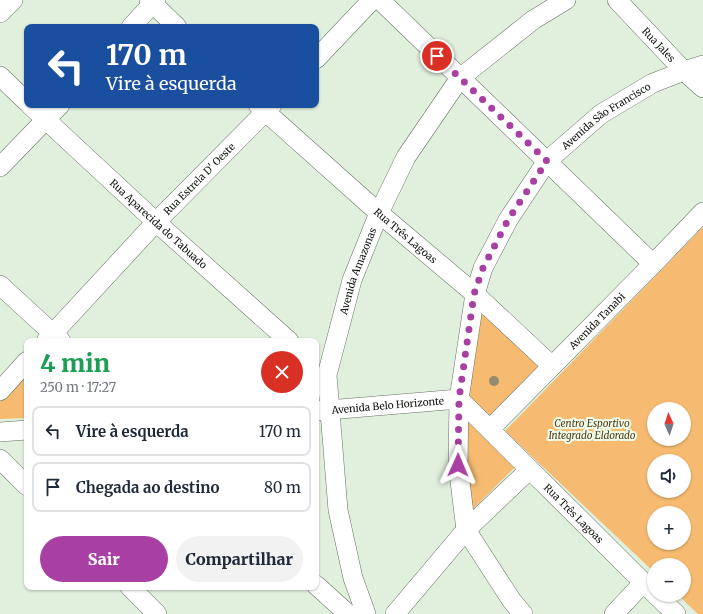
<!DOCTYPE html>
<html lang="pt">
<head>
<meta charset="utf-8">
<style>
	:root { --surface:#fff; --page:#f2f2f3; --text:#1f2937; --muted:#747a83; --line:#e0e1e3; --accent:#a83fa2 }
	body { margin:0; font-family:Merriweather,serif; background:var(--page); color:var(--text); height:100vh; display:flex; flex-direction:column; font-size:15px; white-space:nowrap }
	* { box-sizing:border-box; margin:0 }
	p { font-size:13px; color:var(--muted) }
	.icon { flex:none; width:22px; height:22px; fill:none; stroke:currentColor; stroke-width:2; stroke-linecap:round; stroke-linejoin:round }
	.map { position:relative; flex:1; overflow:hidden }
	.side { position:absolute; left:24px; top:338px; width:295px; height:252px; display:flex; flex-direction:column; background:var(--surface); border-radius:8px; box-shadow:0 1px 3px #0004 }
	.side>* { flex:none }
	.hud { position:absolute; left:24px; top:24px; width:295px; height:84px; border-radius:8px; box-shadow:0 1px 3px #0004; background:#1a4fa0; color:#fff; overflow:hidden }
	.needle { width:26px; rotate:357deg }
	.tools { position:absolute; left:647px; top:402px; display:grid; gap:8px }
	.tools a { display:grid; place-items:center; width:44px; height:44px; border-radius:50%; background:var(--surface); box-shadow:0 1px 3px #0004; font-size:20px }
	.pin { position:absolute; display:grid; place-items:center; width:34px; height:34px; color:#fff; margin:-17px; border:2px solid #fff; border-radius:50%; box-shadow:0 1px 4px #0007 }
	.me { position:absolute; width:44px; margin:-22px; rotate:1deg; stroke-linejoin:round; filter:drop-shadow(0 0 3px #0008) }
	.turn { display:flex; align-items:center; gap:14px; height:84px; padding:0 16px; font-size:18px }
	.turn .icon { width:52px; height:52px; stroke-width:2.5 }
	.turn b { display:block; font-size:28px; line-height:34px }
	.round { display:grid; place-items:center; flex:none; width:42px; height:42px; border-radius:21px; background:var(--page) }
	.summary { display:flex; align-items:center; justify-content:space-between; height:68px; padding:0 16px }
	h1 { font-size:24px; font-weight:800; line-height:30px; color:#1e9e55 }
	.action { display:flex; gap:8px; margin-top:auto; padding:8px 16px }
	.action a { flex:1; height:46px; border-radius:24px; background:var(--accent); color:#fff; font-size:16px; font-weight:800; line-height:46px; text-align:center }
	.action a+a { background:var(--page); color:var(--text) }
	ul { padding:0; list-style:none }
	li { display:flex; align-items:center; gap:12px; height:50px; margin:0 8px 6px; padding:0 8px; border:2px solid var(--line); border-radius:8px }
	li div { flex:1 }
	li b { display:block; font-size:15px }
	li em { font-style:normal }
	.map>svg:first-child { display:block }
	.green { fill:#f6bb71; fill-rule:evenodd }
	.lines { fill:none; stroke-linecap:round; stroke-linejoin:round }
	.minor-casing { stroke:#657262; stroke-width:20 }
	.minor { stroke:#fff; stroke-width:19 }
	.tree { fill:#938c72 }
	.route { stroke:#a83fa2; stroke-width:7; stroke-dasharray:0 12.6 }
	.labels { text-anchor:middle; dominant-baseline:central; stroke-width:4; stroke-linejoin:round; paint-order:stroke }
	.street-label { font-size:10px; fill:#10150f; stroke:#eefdea }
	.park-label { font-size:10px; font-style:italic; fill:#533a1a; stroke:#eefdea }
</style>
</head>
<body>
<div class="map">
<svg width="703" height="614" viewBox="0 0 703 614">
	<rect width="100%" height="100%" fill="#e1f0dd"/>
	<g class="green">
		<path d="M703 227V614H698L678 595H684V565H654V572L505 431ZM654 409H684V439H654ZM654 461H684V491H654ZM654 513H684V543H654Z"/>
		<path d="M481 313 540 366 490 417 468 399Z"/>
		<path d="M27 373V418L0 419V399Z"/>
		<path d="M467 418 515 467 472 510 467 465Z"/>
	</g>
	<g class="lines">
		<defs>
			<g id="minor">
				<path d="M149 0 177 27"/>
				<path d="M380 0 653 264"/>
				<path id="s1" d="M617 0 684 71 703 88"/>
				<path d="M0 13 13 0"/>
				<path d="M131 27 156 0"/>
				<path d="M316 59 372 0"/>
				<path d="M0 76 27 102"/>
				<path id="s2" d="M30 105 156 222 289 341"/>
				<path id="s3" d="M258 105 379 213 475 294 552 366"/>
				<path d="M0 167 60 105"/>
				<path d="M0 285 61 341"/>
				<path id="s4" d="M46 341 156 222 272 105"/>
				<path d="M0 391 27 361"/>
				<path id="s5" d="M459 399 654 593"/>
				<path id="s6" d="M316 411 459 399"/>
				<path id="s7" d="M490 429 653 264 703 212"/>
				<path d="M0 432 27 430"/>
				<path d="M0 459 27 486"/>
				<path d="M316 585 348 614"/>
				<path d="M130 587 157 614"/>
				<path d="M656 595 676 614"/>
				<path id="s8" d="M366 614 353 578 338 510 327 375 352 280 379 213 406 157 460 78 533 20 566 0"/>
				<path d="M395 614 466 530 529 470"/>
				<path id="s9" d="M523 614 512 601 466 530 458 465 459 399 475 294 483 268 508 220 547 161 601 114 653 83 684 71 703 65"/>
				<path d="M614 614 643 583"/>
			</g>
		</defs>
		<use href="#minor" class="minor-casing"/>
		<use href="#minor" class="minor"/>
	</g>
	<circle class="tree" cx="494" cy="381" r="5"/>
	<g class="lines">
		<path class="route" d="M437 56 547 161 508 220 483 268 474 294 459 399 458 465"/>
	</g>
	<g class="labels">
		<g class="street-label">
			<text stroke="none"><textPath href="#s1" startOffset="61">Rua Jales</textPath></text>
			<text stroke="none"><textPath href="#s9" startOffset="566">Avenida São Francisco</textPath></text>
			<text stroke="none"><textPath href="#s4" startOffset="223">Rua Estrela D' Oeste</textPath></text>
			<text stroke="none"><textPath href="#s2" startOffset="175">Rua Aparecida do Tabuado</textPath></text>
			<text stroke="none"><textPath href="#s3" startOffset="197">Rua Três Lagoas</textPath></text>
			<text stroke="none"><textPath href="#s8" startOffset="352">Avenida Amazonas</textPath></text>
			<text stroke="none"><textPath href="#s7" startOffset="152">Avenida Tanabi</textPath></text>
			<text stroke="none"><textPath href="#s6" startOffset="72">Avenida Belo Horizonte</textPath></text>
			<text stroke="none"><textPath href="#s5" startOffset="162">Rua Três Lagoas</textPath></text>
		</g>
		<g class="park-label">
			<text x="592" y="423">Centro Esportivo<tspan x="592" dy="12">Integrado Eldorado</tspan></text>
		</g>
	</g>
</svg>
<div class="tools">
<a><svg class="needle" viewBox="-14 -14 28 28"><path d="M0-13l5 13h-10z" fill="#e53935"/><path d="M0 13l5-13h-10z" fill="#747a83"/></svg></a>
<a><svg class="icon" aria-label="sound" viewBox="0 0 24 24"><path d="M4 9h4l5-4v14l-5-4H4zM17 9q2 3 0 6"/></svg></a>
<a>+</a>
<a>−</a>
</div>
<div class="pin" style="left:437px;top:56px;background:#d93025"><svg class="icon" aria-label="arrive" viewBox="0 0 24 24"><path d="M6 21V4h12l-3 4 3 4H6"/></svg></div>
<svg class="me" style="left:458px;top:465px" viewBox="-20 -20 40 40"><path d="M0-17L14 15 0 8-14 15z" fill="#a83fa2" stroke="#fff" stroke-width="4"/></svg>
<div class="hud">
<div class="turn"><svg class="icon" aria-label="left" viewBox="0 0 24 24"><path d="M17 20v-9H6M10 6l-5 5 5 5"/></svg><div><b>170 m</b>Vire à esquerda</div></div>
</div>
<section class="side">
<div class="summary"><div><h1>4 min</h1><p>250 m · 17:27</p></div><a class="round" style="background:#d93025;color:#fff"><svg class="icon" aria-label="close" viewBox="0 0 24 24"><path d="M6 6l12 12M18 6L6 18"/></svg></a></div>
<ul>
<li><svg class="icon" aria-label="left" viewBox="0 0 24 24"><path d="M17 20v-9H6M10 6l-5 5 5 5"/></svg><div><b>Vire à esquerda</b></div><em>170 m</em></li>
<li><svg class="icon" aria-label="arrive" viewBox="0 0 24 24"><path d="M6 21V4h12l-3 4 3 4H6"/></svg><div><b>Chegada ao destino</b></div><em>80 m</em></li>
</ul>
<div class="action"><a>Sair</a><a>Compartilhar</a></div>
</section>
</div>
</body>
</html>
